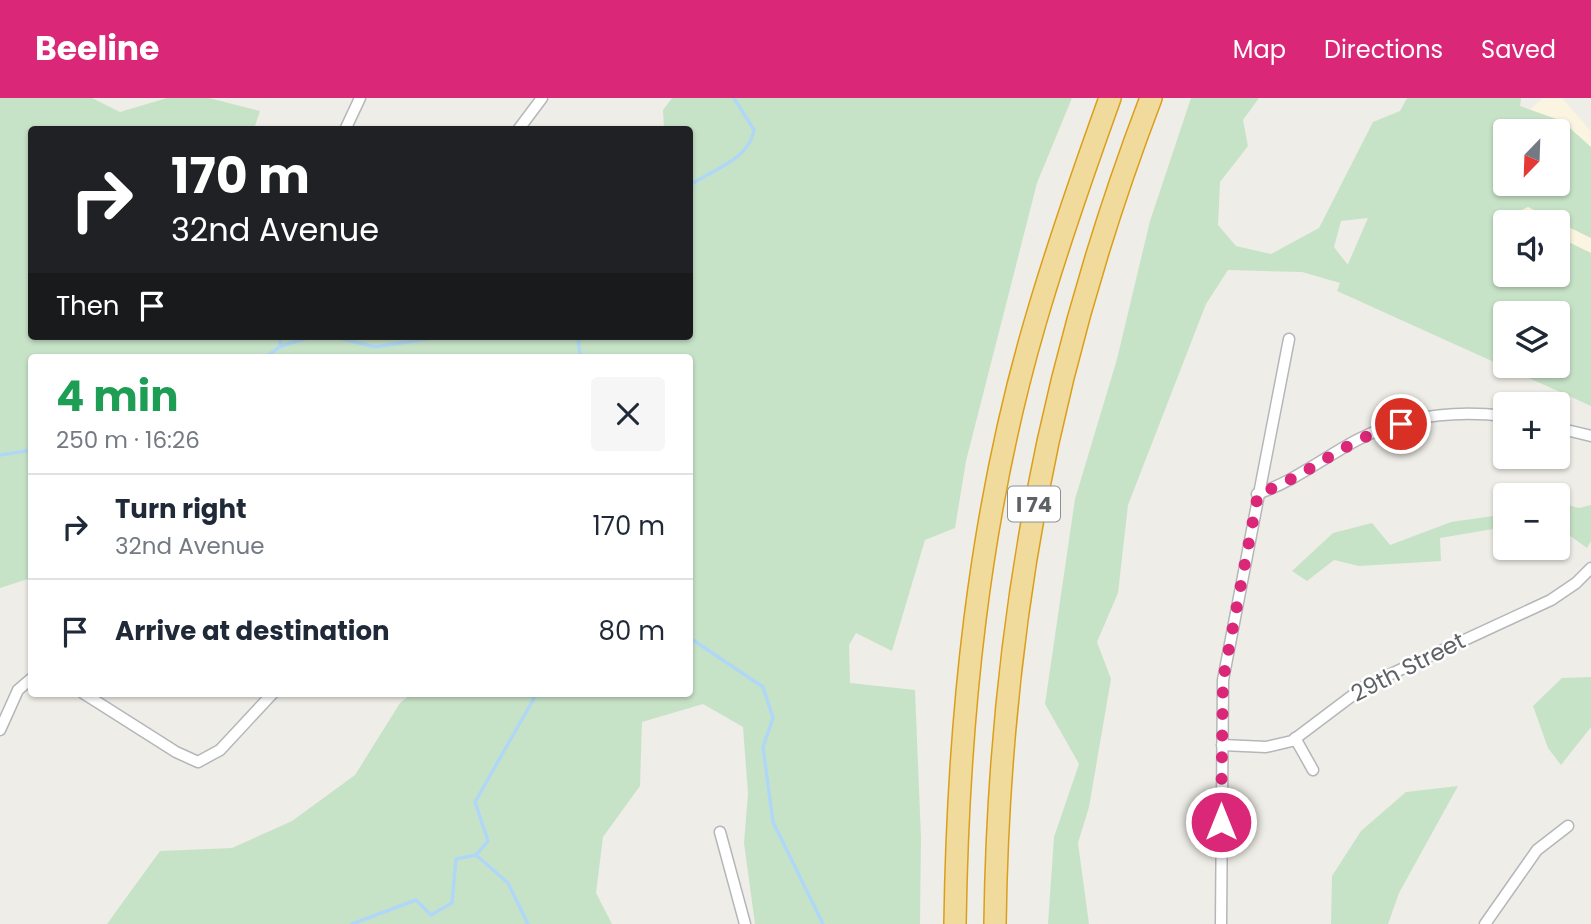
<!DOCTYPE html>
<html lang="en">
<head>
<meta charset="utf-8">
<style>
	:root { --surface:#fff; --page:#f6f6f7; --text:#1f2937; --muted:#747a83; --line:#e0e1e3; --accent:#db2777 }
	body { margin:0; font-family:Poppins,sans-serif; background:var(--page); color:var(--text); height:100vh; display:flex; flex-direction:column; font-size:26px; white-space:nowrap }
	* { box-sizing:border-box; margin:0 }
	p { font-size:23px; color:var(--muted) }
	.icon { flex:none; width:38px; height:38px; fill:none; stroke:currentColor; stroke-width:2; stroke-linecap:round; stroke-linejoin:round }
	.map { position:relative; flex:1; overflow:hidden }
	.drawer { position:absolute; left:28px; top:256px; width:665px; height:343px; display:flex; flex-direction:column; background:var(--surface); border-radius:7px; box-shadow:0 2px 5px #0004 }
	.drawer>* { flex:none }
	.guide { position:absolute; left:28px; top:28px; width:665px; height:214px; border-radius:7px; box-shadow:0 2px 5px #0004; background:#202124; color:#fff; overflow:hidden }
	.needle { width:46px; rotate:203deg }
	.tools { position:absolute; left:1493px; top:21px; display:grid; gap:14px }
	.tools a { display:grid; place-items:center; width:77px; height:77px; border-radius:7px; background:var(--surface); box-shadow:0 2px 5px #0004; font-size:35px }
	.pin { position:absolute; display:grid; place-items:center; width:60px; height:60px; color:#fff; margin:-30px; border:4px solid #fff; border-radius:50%; box-shadow:0 2px 7px #0007 }
	.me { position:absolute; width:77px; margin:-38px; rotate:0deg; stroke-linejoin:round; filter:drop-shadow(0 0 5px #0008) }
	.turn { display:flex; align-items:center; gap:24px; height:147px; padding:0 28px; font-size:32px }
	.turn .icon { width:91px; height:91px; stroke-width:2.5 }
	.turn b { display:block; font-size:49px; line-height:60px }
	.then { display:flex; align-items:center; height:66px; padding:0 28px; background:#0003; gap:14px; font-size:26px }
	.round { display:grid; place-items:center; flex:none; width:74px; height:74px; border-radius:7px; background:var(--page) }
	.head { display:flex; align-items:center; justify-content:space-between; height:119px; padding:0 28px }
	h1 { font-size:42px; font-weight:700; line-height:52px; color:#1e9e55 }
	ul { padding:0; list-style:none }
	li { display:flex; align-items:center; gap:21px; height:105px; padding:0 28px; border-top:2px solid var(--line) }
	li div { flex:1 }
	li b { display:block; font-size:26px }
	li em { font-style:normal }
	header { display:flex; align-items:center; gap:42px; box-sizing:border-box; height:98px; padding:0 35px; background:var(--accent); color:#fff }
	header strong { font-size:33px }
	nav { display:flex; gap:38px; margin-inline-start:auto; font-size:24px }
	.map>svg:first-child { display:block }
	.commercial { fill:#faf4e0 }
	.green { fill:#c7e3c7; fill-rule:evenodd }
	.lines { fill:none; stroke-linecap:round; stroke-linejoin:round }
	.stream { stroke:#b0d8f6; stroke-width:3.5 }
	.minor-casing { stroke:#b4b7ba; stroke-width:13 }
	.motorway-casing { stroke:#db9e1a; stroke-width:24 }
	.minor { stroke:#fff; stroke-width:10 }
	.motorway { stroke:#f1db9c; stroke-width:21 }
	.route { stroke:#db2777; stroke-width:12; stroke-dasharray:0 21.6 }
	.labels { text-anchor:middle; dominant-baseline:central; stroke-width:5; stroke-linejoin:round; paint-order:stroke }
	.shield { fill:#fff; stroke:#8e9193; stroke-width:2 }
	.shield-label { font-size:21px; font-weight:bold; fill:#5e6265 }
	.street-label { font-size:23px; fill:#5e6265; stroke:#fff }
</style>
</head>
<body>
<header>
<strong>Beeline</strong>
<nav><a>Map</a><a>Directions</a><a>Saved</a></nav>
</header>
<div class="map">
<svg width="1591" height="826" viewBox="0 0 1591 826">
	<rect width="100%" height="100%" fill="#efede7"/>
	<path class="commercial" d="M1543 0H1562L1591 33V155L1558 139V124H1525L1446 88 1558 86V33H1506Z"/>
	<g class="green">
		<path d="M0 0H92L120 14 167 0H209L260 13 254 31 32 32V238H690V32L664 31 663 12 672 0H1072L1037 85 966 363 955 430 925 442 892 553 856 535 849 547 850 585 915 592 921 740 920 826H755L744 745 748 696 743 629 703 606 642 624 640 688 603 739 596 795 612 826H107L160 753 232 750 292 723 355 677 400 605 412 595H690V259H32L31 480 0 490Z"/>
		<path d="M1191 0H1259L1243 22 1248 48 1220 84 1218 127 1236 148 1271 156 1319 130 1373 24 1400 13 1407 0H1521L1520 8 1562 23 1591 49V140L1528 109 1515 115 1504 114 1525 124H1505V177H1558V139L1591 155V308L1337 193 1340 185 1302 174 1228 172 1206 206 1128 407 1118 495 1097 544 1111 581 1089 709 1078 745 1089 826H1048L1054 739 1079 666 1045 606 1075 401 1117 261 1150 123ZM1505 33H1558V86H1505ZM1368 120 1348 166V167L1334 149 1341 123ZM1505 215H1558V268H1505Z"/>
		<path d="M1507 389 1535 397H1505V429L1440 440 1441 463 1359 468 1334 462 1307 483 1292 473 1333 435 1372 425 1390 447 1451 424 1493 418Z"/>
		<path d="M1558 404 1579 410 1591 407V443L1587 450 1558 429Z"/>
		<path d="M1591 579V629L1561 667 1548 650 1533 608 1562 580Z"/>
		<path d="M1458 688 1399 795 1388 826H1331L1332 778 1361 733 1406 694Z"/>
	</g>
	<g class="lines">
		<g class="stream">
			<path d="M690 87C713 71 748 63 754 32L734 0"/>
			<path d="M279 238 281 248"/>
			<path d="M331 238 375 249 445 238"/>
			<path d="M578 238 580 259"/>
			<path d="M266 259 281 248 314 238"/>
			<path d="M0 357 32 352"/>
			<path d="M690 540 763 589 773 620 763 649 773 724 823 826"/>
			<path d="M476 757 508 785 528 826"/>
			<path d="M352 826 416 802 431 817 452 805 456 761 476 757 488 743 475 704 537 595"/>
		</g>
		<defs>
			<g id="minor">
				<path d="M345 32 360 0"/>
				<path d="M518 32 542 0"/>
				<path d="M1558 330 1591 338"/>
				<path d="M1257 396C1295 383 1323 360 1357 342 1403 318 1455 312 1505 318"/>
				<path d="M83 595 176 654 198 664 220 652 273 595"/>
				<path d="M0 632 18 592 32 580"/>
				<path d="M1295 640 1313 672"/>
				<path d="M1222 647 1266 649 1292 643 1365 588 1551 502 1576 485 1591 470"/>
				<path d="M720 734 745 826"/>
				<path d="M1221 826 1223 582 1289 241"/>
				<path d="M1485 826 1537 752 1568 728"/>
			</g>
			<g id="motorway">
				<path d="M955 826C958 625 978 420 1035 225 1057 149 1083 75 1110 0"/>
				<path d="M995 826C999 535 1047 272 1151 0"/>
			</g>
		</defs>
		<use href="#minor" class="minor-casing"/>
		<use href="#motorway" class="motorway-casing"/>
		<use href="#minor" class="minor"/>
		<use href="#motorway" class="motorway"/>
	</g>
	<g class="lines">
		<path class="route" d="M1221 724 1223 582 1258 396C1309 378 1348 339 1401 326"/>
	</g>
	<g class="labels">
		<rect class="shield" x="1008" y="388.5" width="52" height="35" rx="5"/>
		<g class="shield-label">
			<text x="1034" y="406">I 74</text>
		</g>
		<g class="street-label">
			<text transform="translate(1408 569) rotate(-27)">29th Street</text>
		</g>
	</g>
</svg>
<div class="tools">
<a><svg class="needle" viewBox="-14 -14 28 28"><path d="M0-13l5 13h-10z" fill="#e53935"/><path d="M0 13l5-13h-10z" fill="#747a83"/></svg></a>
<a><svg class="icon" aria-label="sound" viewBox="0 0 24 24"><path d="M4 9h4l5-4v14l-5-4H4zM17 9q2 3 0 6"/></svg></a>
<a><svg class="icon" aria-label="layers" viewBox="0 0 24 24"><path d="M12 4l9 5-9 5-9-5zM3 14l9 5 9-5"/></svg></a>
<a>+</a>
<a>−</a>
</div>
<div class="pin" style="left:1401px;top:326px;background:#d93025"><svg class="icon" aria-label="arrive" viewBox="0 0 24 24"><path d="M6 21V4h12l-3 4 3 4H6"/></svg></div>
<svg class="me" style="left:1221px;top:724px" viewBox="-20 -20 40 40"><circle r="17" fill="#db2777" stroke="#fff" stroke-width="3"/><path d="M0-11L8 9 0 5-8 9z" fill="#fff"/></svg>
<div class="guide">
<div class="turn"><svg class="icon" aria-label="right" viewBox="0 0 24 24"><path d="M7 20v-9h11M14 6l5 5-5 5"/></svg><div><b>170 m</b>32nd Avenue</div></div>
<div class="then">Then<svg class="icon" aria-label="arrive" viewBox="0 0 24 24"><path d="M6 21V4h12l-3 4 3 4H6"/></svg></div>
</div>
<section class="drawer">
<div class="head"><div><h1>4 min</h1><p>250 m · 16:26</p></div><a class="round"><svg class="icon" aria-label="close" viewBox="0 0 24 24"><path d="M6 6l12 12M18 6L6 18"/></svg></a></div>
<ul>
<li><svg class="icon" aria-label="right" viewBox="0 0 24 24"><path d="M7 20v-9h11M14 6l5 5-5 5"/></svg><div><b>Turn right</b><p>32nd Avenue</p></div><em>170 m</em></li>
<li><svg class="icon" aria-label="arrive" viewBox="0 0 24 24"><path d="M6 21V4h12l-3 4 3 4H6"/></svg><div><b>Arrive at destination</b></div><em>80 m</em></li>
</ul>
</section>
</div>
</body>
</html>
